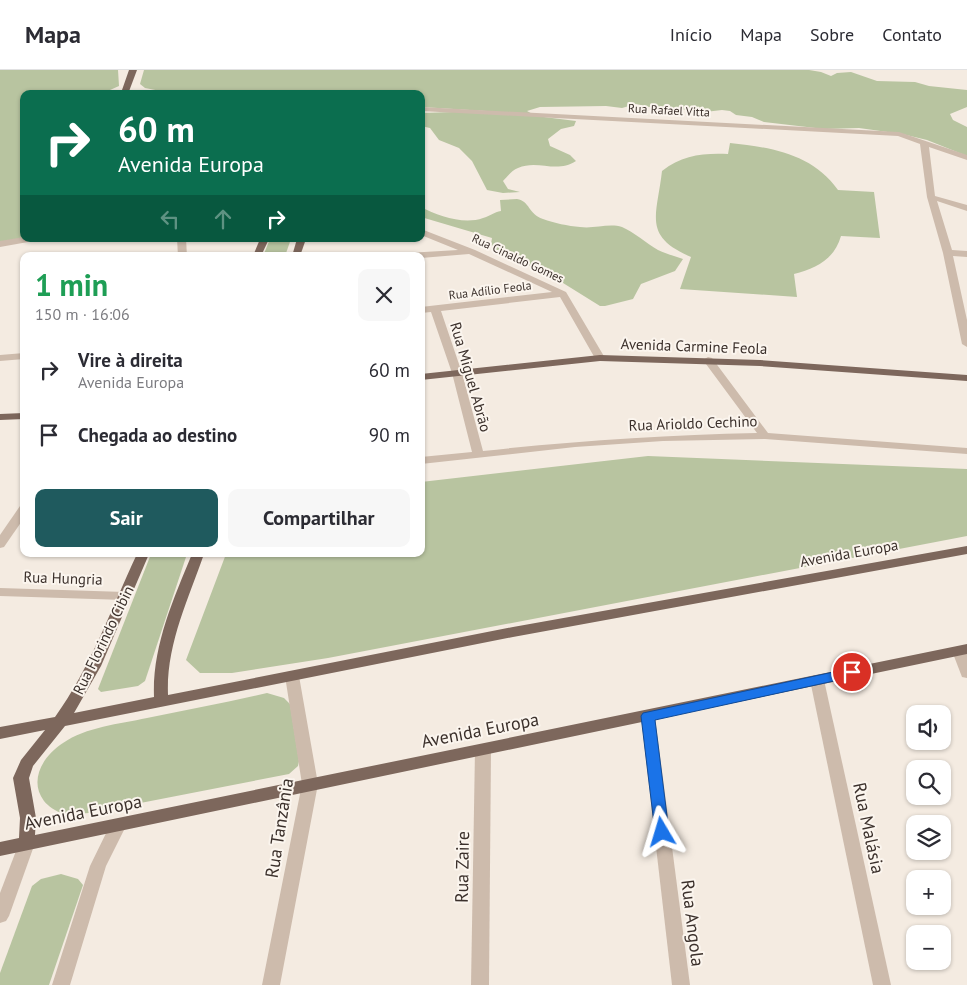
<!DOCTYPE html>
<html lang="pt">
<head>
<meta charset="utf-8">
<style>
	:root { --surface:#fff; --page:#f7f7f7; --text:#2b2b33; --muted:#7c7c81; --line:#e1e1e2; --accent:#1f5a5e }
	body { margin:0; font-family:"PT Sans",sans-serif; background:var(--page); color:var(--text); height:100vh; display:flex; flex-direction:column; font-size:19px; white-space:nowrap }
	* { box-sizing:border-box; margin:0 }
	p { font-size:16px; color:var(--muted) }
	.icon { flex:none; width:28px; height:28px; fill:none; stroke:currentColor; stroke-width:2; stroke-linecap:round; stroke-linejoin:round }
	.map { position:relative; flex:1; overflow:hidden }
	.side { position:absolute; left:20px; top:182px; width:405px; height:305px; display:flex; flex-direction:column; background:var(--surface); border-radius:10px; box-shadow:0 1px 4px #0004 }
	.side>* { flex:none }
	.top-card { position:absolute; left:20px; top:20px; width:405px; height:152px; border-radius:10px; box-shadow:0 1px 4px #0004; background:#0b6e4f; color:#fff; overflow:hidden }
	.tools { position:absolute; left:906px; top:635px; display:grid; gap:10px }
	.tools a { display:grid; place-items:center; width:45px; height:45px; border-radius:10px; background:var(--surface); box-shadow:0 1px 4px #0004; font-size:25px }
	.pin { position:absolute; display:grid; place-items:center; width:42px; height:42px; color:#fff; margin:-21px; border:2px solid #fff; border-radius:50%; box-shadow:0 1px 5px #0007 }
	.me { position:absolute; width:55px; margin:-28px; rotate:353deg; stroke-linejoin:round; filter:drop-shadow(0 0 4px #0008) }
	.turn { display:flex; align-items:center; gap:18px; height:105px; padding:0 15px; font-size:22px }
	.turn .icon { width:65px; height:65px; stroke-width:2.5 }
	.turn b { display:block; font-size:35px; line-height:42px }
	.lanes { display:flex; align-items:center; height:48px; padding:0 15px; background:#0003; justify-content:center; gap:25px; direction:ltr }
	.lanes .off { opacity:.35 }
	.round { display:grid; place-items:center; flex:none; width:52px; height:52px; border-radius:10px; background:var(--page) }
	.summary { display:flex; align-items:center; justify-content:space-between; height:85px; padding:0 15px }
	h1 { font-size:30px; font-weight:800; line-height:38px; color:#1e9e55 }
	.primary-button { display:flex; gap:10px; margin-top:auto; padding:10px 15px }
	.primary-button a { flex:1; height:58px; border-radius:10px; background:var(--accent); color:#fff; font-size:20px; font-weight:800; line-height:58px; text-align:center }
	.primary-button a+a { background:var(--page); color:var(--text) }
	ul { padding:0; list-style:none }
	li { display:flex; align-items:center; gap:15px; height:65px; padding:0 15px }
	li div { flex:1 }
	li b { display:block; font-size:19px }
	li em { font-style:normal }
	header { display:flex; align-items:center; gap:30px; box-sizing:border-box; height:70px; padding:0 25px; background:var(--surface); border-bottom:1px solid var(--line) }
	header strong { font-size:24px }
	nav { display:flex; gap:28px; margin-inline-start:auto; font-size:18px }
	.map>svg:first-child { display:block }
	.green { fill:#b8c4a0 }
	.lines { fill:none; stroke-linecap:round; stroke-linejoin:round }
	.minor { fill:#cdbbac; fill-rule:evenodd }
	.major { fill:#7d675c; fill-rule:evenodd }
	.route { fill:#1a73e8; stroke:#114b97 }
	.labels { text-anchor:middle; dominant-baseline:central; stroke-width:4; stroke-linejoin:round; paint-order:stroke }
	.far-street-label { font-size:12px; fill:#3b302b; stroke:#fbf5ee }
	.street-label { font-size:15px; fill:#3b302b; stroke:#fbf5ee }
	.near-street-label { font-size:18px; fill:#3b302b; stroke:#fbf5ee }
</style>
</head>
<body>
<header>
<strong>Mapa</strong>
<nav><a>Início</a><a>Mapa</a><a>Sobre</a><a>Contato</a></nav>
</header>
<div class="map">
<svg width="967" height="915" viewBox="0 0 967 915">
	<rect width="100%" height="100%" fill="#f4ebe1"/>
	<g class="green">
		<path d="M0 0H118L119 16 101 24H24V168L0 172Z"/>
		<path d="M144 0H809L821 2 831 6 837 3 851 2 877 11 915 12 929 16 967 20V37L950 44 953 50 967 57V86L927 70 902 64 859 58 824 59 764 52 752 47 736 45 730 41 722 40 705 42 678 39 663 40 636 34 622 38 606 36 540 37 527 41 536 46 576 51 574 56 561 59 548 69 550 76 570 85 576 91C556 104 538 89 518 98 512 100 507 107 503 111L508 119 520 122 503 123 487 120 472 91 459 78 439 70 430 58 421 56V43L486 41 421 37V24H176L145 18 140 14Z"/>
		<path d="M730 73C770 77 813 84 838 120L874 122 880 168 841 166C834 190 816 198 794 204L797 227 680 219 691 187C642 166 657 146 662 101 682 85 703 83 728 84Z"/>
		<path d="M517 129C530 131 528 144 543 149 554 153 568 156 580 157 594 159 609 153 622 157 634 162 646 173 658 180 666 184 675 186 683 189L675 201 641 214 633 229 605 236H600L555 208 493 178 491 174 492 168 421 147V137C438 146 464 155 483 148 490 146 494 142 501 141L500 130Z"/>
		<path d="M270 169H291L285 186H263Z"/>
		<path d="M648 386 967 399V466L328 588 232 603H200L186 590 226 484H421V412Z"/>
		<path d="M151 484H187L145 611 138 616 101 622 98 619Z"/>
		<path d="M267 623 284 628 290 634 299 691 298 696 289 704 89 743C81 743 71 745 63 743 56 742 48 736 44 731 28 710 44 685 63 673 86 657 119 654 147 648 187 640 227 632 267 623Z"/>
		<path d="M61 804 78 809 83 815 49 915H0V903L32 816 41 809Z"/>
	</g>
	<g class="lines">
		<g class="minor">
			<path d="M122 20 147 22 151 24H123Z"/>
			<path d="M421 37 899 62 967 85V90L929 77 935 126 967 135V141L937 131 952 180 967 181V187L953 186 967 250V277L962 274 943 183 927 127 920 74 898 66 421 41Z"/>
			<path d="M421 159 475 180 566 222 605 288 600 291 596 290 560 227 441 241 462 303 483 381C574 371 665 365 757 363L703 290 708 287 712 288 768 363 967 378V384L765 369 663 371 575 377 421 394V387L472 382 452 303 431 242 421 243V237L552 222 469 184 421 188V186H403L407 183 458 180 421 165Z"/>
			<path d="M24 167V169H33L28 172 0 177V171Z"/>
			<path d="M177 169H186L187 186H178Z"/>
			<path d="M24 283V289L0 291V285Z"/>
			<path d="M24 435V448L4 477 0 478V465L20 436Z"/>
			<path d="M0 518 125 522 130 523 132 526 130 529 125 530 0 526Z"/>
			<path d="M959 576 964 578 967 584V608L962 607 952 581 954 578Z"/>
			<path d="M292 601 297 602 299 606 318 714 280 915H262L302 714 285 606 287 602Z"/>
			<path d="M817 605 822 606 824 610 891 915H873L810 610 812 606Z"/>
			<path d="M648 642 653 643 655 647 690 915H672L641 647 643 643Z"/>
			<path d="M483 674 488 676 491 680 489 915H471L475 680 478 676Z"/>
			<path d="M118 750 124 751 126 756 106 796 70 915H52L90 796 112 751Z"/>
			<path d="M27 766 33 768 35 773 9 846 6 851 0 853V823L19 773 21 768Z"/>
		</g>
		<g class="major">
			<path d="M129 0H137L128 24H108L122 20Z"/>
			<path d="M260 169H269L261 186H253Z"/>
			<path d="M297 169H306L300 186H292Z"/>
			<path d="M600 285 760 290 967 305V311L760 296 600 291 421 310V304Z"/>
			<path d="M24 343V349L0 350V344Z"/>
			<path d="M967 476V484L513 567 65 656 33 696 29 708 36 748 35 765 967 574V584L0 786V772L19 768 20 748 13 708 21 690 45 660 0 669V657L55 647C91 597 111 539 137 484H149L101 596 74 643 154 627C152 577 173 530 192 484H204C188 530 166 575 168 625L513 557Z"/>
		</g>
	</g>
	<path class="route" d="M852 598 857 599 859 602 857 606 655 650 669 762 667 766 662 768 657 766 655 762 641 646 643 643Z"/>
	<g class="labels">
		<g class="far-street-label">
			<text transform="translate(669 40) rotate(3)">Rua Rafael Vitta</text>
			<text transform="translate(518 188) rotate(25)">Rua Cinaldo Gomes</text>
			<text transform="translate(490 220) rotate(-7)">Rua Adílio Feola</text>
		</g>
		<g class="street-label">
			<text transform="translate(694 276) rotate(2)">Avenida Carmine Feola</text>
			<text transform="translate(471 307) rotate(74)">Rua Miguel Abrão</text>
			<text transform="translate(693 353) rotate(-2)">Rua Arioldo Cechino</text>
			<text transform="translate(849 483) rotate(-10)">Avenida Europa</text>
			<text transform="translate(63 508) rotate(2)">Rua Hungria</text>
			<text transform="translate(103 570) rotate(-64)">Rua Florindo Cibin</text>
		</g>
		<g class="near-street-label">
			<text transform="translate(480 660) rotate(-11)">Avenida Europa</text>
			<text transform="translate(83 742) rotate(-11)">Avenida Europa</text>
			<text transform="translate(279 758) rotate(-81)">Rua Tanzânia</text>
			<text transform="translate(869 758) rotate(78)">Rua Malásia</text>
			<text transform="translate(462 797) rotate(-89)">Rua Zaire</text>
			<text transform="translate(693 853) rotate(83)">Rua Angola</text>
		</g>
	</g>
</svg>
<div class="tools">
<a><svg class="icon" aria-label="sound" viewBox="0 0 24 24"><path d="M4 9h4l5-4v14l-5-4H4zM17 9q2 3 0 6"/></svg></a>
<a><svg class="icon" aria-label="search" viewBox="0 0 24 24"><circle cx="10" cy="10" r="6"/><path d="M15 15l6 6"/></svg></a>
<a><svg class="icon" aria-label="layers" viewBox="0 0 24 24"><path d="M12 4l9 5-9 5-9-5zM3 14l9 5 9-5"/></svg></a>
<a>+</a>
<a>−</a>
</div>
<div class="pin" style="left:852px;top:602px;background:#d93025"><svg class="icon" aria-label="arrive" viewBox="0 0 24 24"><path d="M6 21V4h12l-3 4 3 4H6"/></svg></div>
<svg class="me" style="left:662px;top:762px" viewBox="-20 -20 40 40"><path d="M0-17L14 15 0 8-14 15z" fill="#1a73e8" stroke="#fff" stroke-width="4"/></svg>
<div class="top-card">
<div class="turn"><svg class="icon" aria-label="right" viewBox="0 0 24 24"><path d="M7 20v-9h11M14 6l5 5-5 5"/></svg><div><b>60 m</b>Avenida Europa</div></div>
<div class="lanes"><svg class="icon off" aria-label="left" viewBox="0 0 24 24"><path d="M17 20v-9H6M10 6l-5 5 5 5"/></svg><svg class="icon off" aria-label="ahead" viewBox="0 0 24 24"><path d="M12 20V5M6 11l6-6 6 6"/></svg><svg class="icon" aria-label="right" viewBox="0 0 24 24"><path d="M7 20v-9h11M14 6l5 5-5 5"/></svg></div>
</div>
<section class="side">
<div class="summary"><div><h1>1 min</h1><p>150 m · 16:06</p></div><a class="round"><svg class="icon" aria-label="close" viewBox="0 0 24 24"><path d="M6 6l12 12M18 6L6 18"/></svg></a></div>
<ul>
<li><svg class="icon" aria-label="right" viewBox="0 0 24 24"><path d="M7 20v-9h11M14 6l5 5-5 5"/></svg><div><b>Vire à direita</b><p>Avenida Europa</p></div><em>60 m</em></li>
<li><svg class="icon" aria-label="arrive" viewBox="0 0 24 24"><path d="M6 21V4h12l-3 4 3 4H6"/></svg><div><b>Chegada ao destino</b></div><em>90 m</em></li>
</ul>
<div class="primary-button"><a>Sair</a><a>Compartilhar</a></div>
</section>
</div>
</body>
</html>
